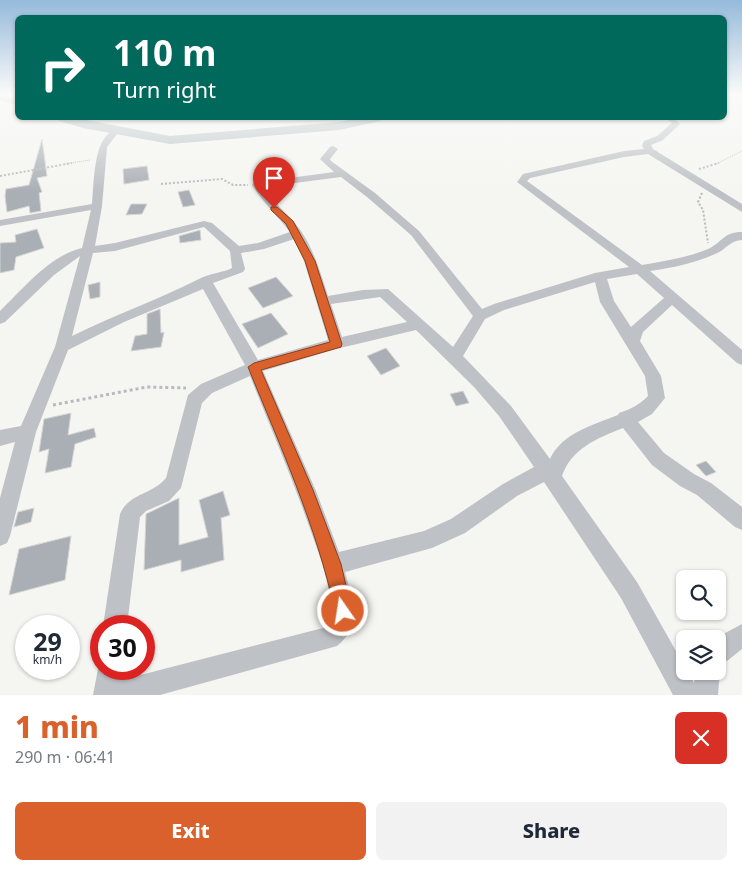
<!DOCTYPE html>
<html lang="en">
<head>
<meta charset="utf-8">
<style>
	:root { --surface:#fff; --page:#f2f2f3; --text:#1f2937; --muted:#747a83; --accent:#da612c }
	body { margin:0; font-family:"Noto Sans",sans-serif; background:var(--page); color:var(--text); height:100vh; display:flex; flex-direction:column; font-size:19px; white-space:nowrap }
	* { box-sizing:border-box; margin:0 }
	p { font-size:16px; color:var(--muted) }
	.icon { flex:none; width:28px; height:28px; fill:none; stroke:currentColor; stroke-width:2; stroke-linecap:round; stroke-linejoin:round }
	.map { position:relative; height:695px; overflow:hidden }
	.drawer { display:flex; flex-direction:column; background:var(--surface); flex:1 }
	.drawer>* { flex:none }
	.top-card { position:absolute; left:15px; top:15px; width:712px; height:105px; border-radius:8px; box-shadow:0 1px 4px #0004; background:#00695c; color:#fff; overflow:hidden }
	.tools { position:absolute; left:676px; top:570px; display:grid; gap:10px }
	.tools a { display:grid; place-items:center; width:50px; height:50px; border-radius:8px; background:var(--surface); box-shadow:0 1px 4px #0004; font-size:25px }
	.speed { position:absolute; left:15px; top:615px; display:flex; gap:10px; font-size:25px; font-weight:700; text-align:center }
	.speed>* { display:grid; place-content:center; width:65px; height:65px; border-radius:50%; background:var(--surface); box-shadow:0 1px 4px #0004; line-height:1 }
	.speed small { font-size:12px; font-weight:400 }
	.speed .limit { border:8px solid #d22; background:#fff; color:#111 }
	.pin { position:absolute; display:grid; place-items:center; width:42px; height:42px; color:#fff; margin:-51px -21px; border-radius:50% 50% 50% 0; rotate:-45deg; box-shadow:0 0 5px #0007 }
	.pin .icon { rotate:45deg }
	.me { position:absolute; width:55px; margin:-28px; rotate:347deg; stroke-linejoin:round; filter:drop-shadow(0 0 4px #0008) }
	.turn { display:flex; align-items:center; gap:18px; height:105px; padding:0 15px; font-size:22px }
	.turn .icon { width:65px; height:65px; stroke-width:2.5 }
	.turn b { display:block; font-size:35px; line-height:42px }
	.round { display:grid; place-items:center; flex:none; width:52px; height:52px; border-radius:8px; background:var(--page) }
	.overview { display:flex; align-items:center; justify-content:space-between; height:85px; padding:0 15px }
	h1 { font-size:30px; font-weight:800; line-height:38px; color:var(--accent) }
	.button { display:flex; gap:10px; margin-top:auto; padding:10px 15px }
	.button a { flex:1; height:58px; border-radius:8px; background:var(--accent); color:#fff; font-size:20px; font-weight:800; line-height:58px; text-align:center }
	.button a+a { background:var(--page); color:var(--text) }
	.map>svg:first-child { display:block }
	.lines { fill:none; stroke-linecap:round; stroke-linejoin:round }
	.river { fill:#b9c3c8; fill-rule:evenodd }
	.building { fill:#a9afb5; stroke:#d6d6d4 }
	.path-far2 { stroke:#b8babd; stroke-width:1; stroke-dasharray:1 1; stroke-linecap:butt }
	.path-far1 { stroke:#b8babd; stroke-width:2; stroke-dasharray:2 2; stroke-linecap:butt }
	.path { stroke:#b8babd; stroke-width:3; stroke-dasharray:3 3; stroke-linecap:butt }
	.minor { fill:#bec1c5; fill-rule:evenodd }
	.route { fill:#da612c; stroke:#8e3f1d }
</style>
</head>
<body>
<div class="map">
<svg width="742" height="695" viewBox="0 0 742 695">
	<rect width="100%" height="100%" fill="#f5f5f1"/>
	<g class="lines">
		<g class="river">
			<path d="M0 95 18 98V106L0 100Z"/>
			<path d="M57 118H76L170 136 339 122 359 118H383L381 121 339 130 170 144 83 128 59 121Z"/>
		</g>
	</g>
	<g class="building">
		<path d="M42 139 47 176 37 178 42 192 39 193 41 211 30 213 29 206 7 212 5 196 6 189 29 185Z"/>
		<path d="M147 166 149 180 124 184 123 169Z"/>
		<path d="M189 190 195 205 183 207 178 192Z"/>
		<path d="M131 204H147L142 214 126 215Z"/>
		<path d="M37 229 44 248 16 257 14 270 0 273V243L16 242 15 235Z"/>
		<path d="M200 230 201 240 180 243 179 236Z"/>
		<path d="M276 277 293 296 263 308 248 288Z"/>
		<path d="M100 282V297L90 299 88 285Z"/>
		<path d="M160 309 161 333 164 332 161 347 131 351 135 336 147 334V314Z"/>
		<path d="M271 313 288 334 258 348 242 324Z"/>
		<path d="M386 348 400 366 381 375 367 356Z"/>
		<path d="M463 391 469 403 456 406 450 394Z"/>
		<path d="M71 413 68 435 94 428 96 437 75 444 71 467 45 473 49 449 39 452 44 419Z"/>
		<path d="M706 461 716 472 706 476 696 465Z"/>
		<path d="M223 491 230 515 221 518 224 560 181 572V560L144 570 146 514 179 498V545L208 537 199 500Z"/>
		<path d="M34 508 31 522 14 527 18 512Z"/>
		<path d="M71 536 65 580 9 595 19 549Z"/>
	</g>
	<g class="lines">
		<g class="path-far2">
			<path d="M65 164 90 160"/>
			<path d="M716 164 742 151"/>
		</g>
		<g class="path-far1">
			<path d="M699 169 719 163"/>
			<path d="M0 176 72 163"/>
			<path d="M161 184 222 179 233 185H248"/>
			<path d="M702 193 698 202 703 210 708 243"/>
		</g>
		<path class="path" d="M53 405 147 387 186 388"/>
		<g class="minor">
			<path d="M665 118H674L680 124 663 140 651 145 653 149 742 204V212L648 154 624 157 530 178 527 181 642 265C664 261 687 258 708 249 723 242 723 232 742 232V240C730 240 726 250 715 254 695 263 672 268 650 271L742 350V365L737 363 672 305 643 332 640 341 661 376 665 398 652 414 638 422 664 453 694 474 711 483 742 507V530L735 527 697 495 680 486 652 465 623 428C596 439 572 448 562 476L637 582 685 667V671H688L694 683 696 671H718V664L720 671 718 695H673L621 598 544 482 517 496 465 533 432 548 345 572C352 600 363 625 337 646L160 695H93L98 669 101 660V669H122L121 680 323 628 329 623C335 593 319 554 309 526 291 475 270 426 250 376L212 393 202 403 181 488 169 501 146 511 140 517 127 626H103L120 514C129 493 152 495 166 478L188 395 201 384 245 365 203 289 124 322 68 350 36 432 10 536 7 543 0 546V498L15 442 0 446V430L21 426 55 347 80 256 54 275 5 322 0 324V311C24 288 49 256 82 248L91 210 0 226V220L92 204C94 185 93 139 113 131L117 134 107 147 102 206 95 246 115 243 204 221 212 223 239 246 258 243 290 232C277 215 264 204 252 185L253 183 334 172 320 159 330 147 333 146 338 149 330 159 331 161 375 193 419 231 482 309 494 304 595 273 629 267 517 182 523 174 624 151 644 149 642 146 644 141 657 136 672 123ZM341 177 367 197 411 235 473 316 453 347 388 289 363 290 328 296C321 274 314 250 301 231 290 215 274 204 264 187ZM204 227 230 251 232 268C222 273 210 273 199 279 158 300 114 315 72 336L93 253 115 251ZM294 239 304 261 328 340 258 360 213 283 243 272 245 269 241 253 264 249ZM637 274 664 298 631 327 614 301 607 279ZM595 282 600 302 645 376 648 396C639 405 631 409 619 413L618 415C593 425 562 433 550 459L511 406 463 356 485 319 504 310ZM380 297 407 322 342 337 331 304ZM416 330 474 387 499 416 534 467 503 484 451 519 424 531 339 552 316 491 263 371 336 349Z"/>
			<path d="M742 624V649L727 661 718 664V639H714Z"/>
		</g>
	</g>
	<linearGradient id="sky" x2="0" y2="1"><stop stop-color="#95badb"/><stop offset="0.49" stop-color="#fafaf9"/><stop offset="1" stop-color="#fafaf9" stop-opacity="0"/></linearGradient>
	<rect width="742" height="192" fill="url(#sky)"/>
	<path class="route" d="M271 207H277L293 221 315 261 342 344 341 347 261 370 313 490 341 564 352 611 350 617 343 619 337 617 335 611C316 525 281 448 248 367L254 363 330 342 305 261 286 224 271 210Z"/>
</svg>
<div class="tools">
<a><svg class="icon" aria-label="search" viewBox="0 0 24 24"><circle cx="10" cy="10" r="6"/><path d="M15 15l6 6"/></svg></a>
<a><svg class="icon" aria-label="layers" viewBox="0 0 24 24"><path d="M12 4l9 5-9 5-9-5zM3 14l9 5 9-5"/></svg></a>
</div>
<div class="speed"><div>29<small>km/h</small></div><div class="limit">30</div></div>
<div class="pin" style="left:274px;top:208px;background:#d93025"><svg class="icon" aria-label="arrive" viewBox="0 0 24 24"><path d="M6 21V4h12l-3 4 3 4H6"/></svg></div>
<svg class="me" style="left:343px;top:611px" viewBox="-20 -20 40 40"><circle r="17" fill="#da612c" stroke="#fff" stroke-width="3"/><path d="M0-11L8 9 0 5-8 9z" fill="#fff"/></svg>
<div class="top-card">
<div class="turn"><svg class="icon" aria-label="right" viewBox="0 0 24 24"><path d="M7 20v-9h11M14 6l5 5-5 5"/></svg><div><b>110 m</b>Turn right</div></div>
</div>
</div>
<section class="drawer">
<div class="overview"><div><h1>1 min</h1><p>290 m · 06:41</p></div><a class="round" style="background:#d93025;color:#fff"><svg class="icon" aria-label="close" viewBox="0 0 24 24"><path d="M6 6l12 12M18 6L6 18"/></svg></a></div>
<div class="button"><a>Exit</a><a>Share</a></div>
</section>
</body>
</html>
